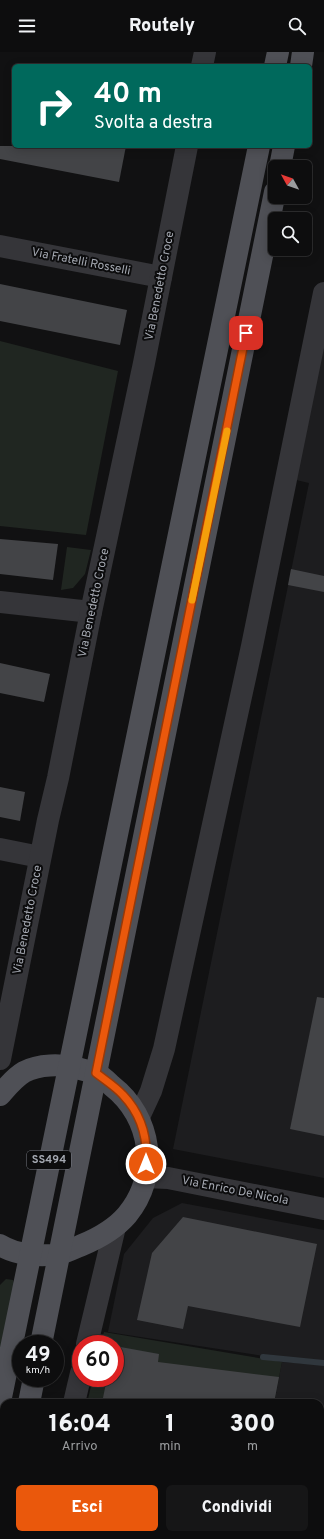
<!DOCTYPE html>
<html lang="it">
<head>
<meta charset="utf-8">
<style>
	:root { --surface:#0d0d0e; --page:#161617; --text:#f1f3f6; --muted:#9a9c9e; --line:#2d2d2e; --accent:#ea580c }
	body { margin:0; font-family:Overpass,sans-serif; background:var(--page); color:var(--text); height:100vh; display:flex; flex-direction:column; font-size:15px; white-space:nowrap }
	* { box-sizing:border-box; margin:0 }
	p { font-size:13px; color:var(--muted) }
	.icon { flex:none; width:22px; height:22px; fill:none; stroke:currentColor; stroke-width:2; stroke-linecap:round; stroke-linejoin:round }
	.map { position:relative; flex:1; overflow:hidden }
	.drawer { position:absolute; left:0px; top:1347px; width:324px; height:140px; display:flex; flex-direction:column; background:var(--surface); border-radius:12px 12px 0 0; box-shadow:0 2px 10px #0003,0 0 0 1px var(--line) }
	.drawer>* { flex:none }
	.top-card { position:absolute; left:12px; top:12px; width:300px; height:84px; border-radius:6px; box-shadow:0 2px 10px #0003,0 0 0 1px var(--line); background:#00695c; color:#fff; overflow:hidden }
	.needle { width:26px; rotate:310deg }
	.fabs { position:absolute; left:268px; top:108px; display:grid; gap:8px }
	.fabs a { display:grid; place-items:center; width:44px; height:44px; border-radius:6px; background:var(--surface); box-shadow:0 2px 10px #0003,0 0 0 1px var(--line); font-size:20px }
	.speed { position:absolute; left:12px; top:1283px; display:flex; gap:8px; font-size:20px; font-weight:700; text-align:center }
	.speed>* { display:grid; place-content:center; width:52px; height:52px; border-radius:50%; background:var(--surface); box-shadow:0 2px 10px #0003,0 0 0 1px var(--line); line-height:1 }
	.speed small { font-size:10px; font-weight:400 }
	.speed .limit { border:6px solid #d22; background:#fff; color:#111 }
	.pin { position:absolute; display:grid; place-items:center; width:34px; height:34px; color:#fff; margin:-17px; border-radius:8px; box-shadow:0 2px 6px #0006 }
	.me { position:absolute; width:44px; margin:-22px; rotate:0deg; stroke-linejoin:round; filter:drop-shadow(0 0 3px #0008) }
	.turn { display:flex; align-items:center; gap:14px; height:84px; padding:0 16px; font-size:18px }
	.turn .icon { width:52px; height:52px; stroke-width:2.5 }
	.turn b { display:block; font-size:28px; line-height:34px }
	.eta { display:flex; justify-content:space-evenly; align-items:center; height:68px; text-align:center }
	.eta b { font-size:24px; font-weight:800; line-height:28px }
	.primary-button { display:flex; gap:8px; margin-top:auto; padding:8px 16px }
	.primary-button a { flex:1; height:46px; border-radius:6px; background:var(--accent); color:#fff; font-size:16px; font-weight:800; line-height:46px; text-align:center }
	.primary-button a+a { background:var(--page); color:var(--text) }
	header { display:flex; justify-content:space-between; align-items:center; height:52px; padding:0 16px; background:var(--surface); font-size:18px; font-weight:800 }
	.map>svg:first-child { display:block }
	.built { fill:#1d1d1f }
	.green { fill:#202621 }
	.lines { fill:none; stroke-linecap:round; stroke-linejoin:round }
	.stream { stroke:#30373d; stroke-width:6 }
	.building { fill:#434447 }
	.minor { stroke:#353539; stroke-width:22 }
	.major { stroke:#4f5056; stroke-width:22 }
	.route-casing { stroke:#983908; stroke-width:10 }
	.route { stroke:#ea580c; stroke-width:7 }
	.slow { stroke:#f59e0b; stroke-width:7 }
	.labels { text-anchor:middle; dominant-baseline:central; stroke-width:4; stroke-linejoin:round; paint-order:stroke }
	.shield { fill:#0c0c0d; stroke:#767980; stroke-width:1 }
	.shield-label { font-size:11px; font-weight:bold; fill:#a4a8b1 }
	.street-label { font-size:12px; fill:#a4a8b1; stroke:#0c0c0d }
</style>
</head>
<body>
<header><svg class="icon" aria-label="menu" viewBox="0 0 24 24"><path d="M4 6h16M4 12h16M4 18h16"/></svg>Routely<svg class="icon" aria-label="search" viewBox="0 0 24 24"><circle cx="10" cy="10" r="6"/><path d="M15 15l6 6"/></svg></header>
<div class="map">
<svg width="324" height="1487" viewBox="0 0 324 1487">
	<rect width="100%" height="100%" fill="#111112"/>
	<g class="built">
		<path d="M324 273V1126L173 1097 309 431 292 427Z"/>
		<path d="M182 1151 324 1178V1310L270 1305 108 1280 124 1202 153 1166Z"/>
		<path d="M282 1310 324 1313V1487H246L247 1483H320V1351H274Z"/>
	</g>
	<g class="green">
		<path d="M0 289 118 319 86 483 0 474Z"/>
		<path d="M67 495 91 498 85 522 73 536 61 538Z"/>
		<path d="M6 1227 13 1228 16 1237 0 1319V1233Z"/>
		<path d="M104 1280 282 1310 274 1351H87L93 1326H115V1292H101Z"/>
		<path d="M115 1483H247L246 1487H134Z"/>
	</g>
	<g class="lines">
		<path class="stream" d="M263 1305 324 1311"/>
	</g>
	<g class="building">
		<path d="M0 94H126L119 130 0 107Z"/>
		<path d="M0 232 127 258 120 293 0 269Z"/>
		<path d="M0 487 58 492 53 528 0 522Z"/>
		<path d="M291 517 324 524V540L288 533Z"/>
		<path d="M0 611 50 622 44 650 0 641Z"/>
		<path d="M0 735 25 740 20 769 0 765Z"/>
		<path d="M317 945 324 946V1084L290 1077Z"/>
		<path d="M183 1165 317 1192 300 1275 188 1254 183 1277 137 1268 152 1201Z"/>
		<path d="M115 1294 159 1302 158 1310 279 1325 274 1351H102L107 1326H115Z"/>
	</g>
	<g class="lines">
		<g class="minor">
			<path d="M202 14 205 0"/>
			<path d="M0 194 161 225"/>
			<path d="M0 550 91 560"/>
			<path d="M0 797 40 805"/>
			<path d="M0 1007 48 768 58 726 91 560 144 311 187 94"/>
			<path d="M139 1065 151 1039 164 997 252 594 324 241"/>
			<path d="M145 1125 168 1126 324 1157"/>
			<path d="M87 1292 115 1175"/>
			<path d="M74 1351 81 1321"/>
			<path d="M44 1487 45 1483"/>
		</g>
		<g class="major">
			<path d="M275 14 278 0"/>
			<path d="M301 14 303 0"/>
			<path d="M280 115 284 94"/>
			<path d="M0 1043C7 1035 14 1026 24 1020 39 1012 61 1012 77 1016 83 1018 89 1019 95 1021 101 1023 107 1029 112 1034 152 1065 160 1123 127 1163 115 1177 99 1186 82 1193 75 1196 67 1200 59 1202 40 1205 16 1203 0 1193"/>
			<path d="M41 1292 275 140"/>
			<path d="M0 1350 259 94"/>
			<path d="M29 1351 34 1326"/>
			<path d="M2 1487 4 1476"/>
		</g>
	</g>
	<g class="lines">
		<defs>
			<path id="route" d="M146 1112C148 1086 141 1062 123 1043 116 1035 105 1028 96 1021L246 281"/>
		</defs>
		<use href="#route" class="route-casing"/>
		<use href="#route" class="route"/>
		<path class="slow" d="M192 548 227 379"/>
	</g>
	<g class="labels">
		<rect class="shield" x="27" y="1099" width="44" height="18" rx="3"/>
		<g class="shield-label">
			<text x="49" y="1108">SS494</text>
		</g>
		<g class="street-label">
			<text transform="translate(81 210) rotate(11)">Via Fratelli Rosselli</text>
			<text transform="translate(160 234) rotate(-79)">Via Benedetto Croce</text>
			<text transform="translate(94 551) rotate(-78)">Via Benedetto Croce</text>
			<text transform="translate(28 868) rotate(-79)">Via Benedetto Croce</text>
			<text transform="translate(235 1139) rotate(11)">Via Enrico De Nicola</text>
		</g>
	</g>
</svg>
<div class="fabs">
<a><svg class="needle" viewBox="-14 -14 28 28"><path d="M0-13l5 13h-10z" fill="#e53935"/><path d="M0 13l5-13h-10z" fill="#9a9c9e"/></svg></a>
<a><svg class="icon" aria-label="search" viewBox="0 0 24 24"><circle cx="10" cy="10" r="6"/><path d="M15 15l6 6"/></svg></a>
</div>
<div class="speed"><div>49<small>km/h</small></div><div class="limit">60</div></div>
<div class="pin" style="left:246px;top:281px;background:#d93025"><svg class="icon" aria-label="arrive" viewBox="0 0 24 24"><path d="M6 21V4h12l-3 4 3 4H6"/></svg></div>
<svg class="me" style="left:146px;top:1112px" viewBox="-20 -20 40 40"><circle r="17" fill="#ea580c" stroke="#fff" stroke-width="3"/><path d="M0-11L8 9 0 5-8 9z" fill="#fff"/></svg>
<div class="top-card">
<div class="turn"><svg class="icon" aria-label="right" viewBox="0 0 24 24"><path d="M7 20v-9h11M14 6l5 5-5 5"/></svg><div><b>40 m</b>Svolta a destra</div></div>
</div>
<section class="drawer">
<div class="eta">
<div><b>16:04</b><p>Arrivo</p></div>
<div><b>1</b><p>min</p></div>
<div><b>300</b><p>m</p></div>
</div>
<div class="primary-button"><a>Esci</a><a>Condividi</a></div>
</section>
</div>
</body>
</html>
